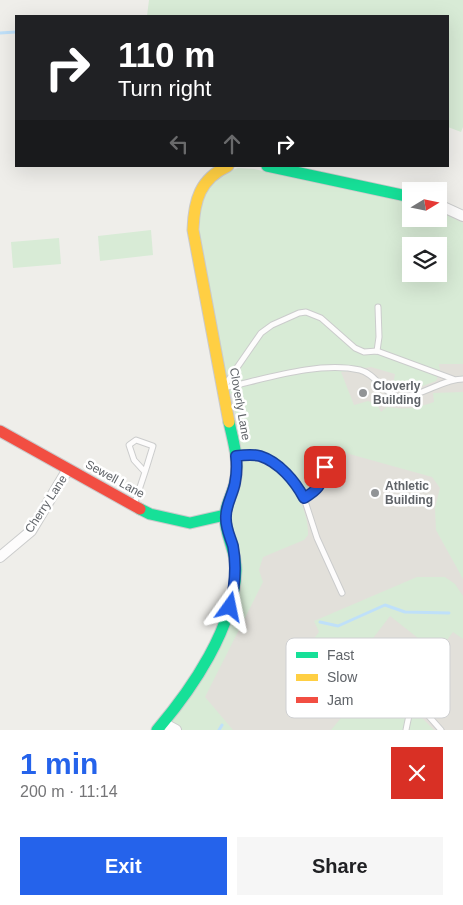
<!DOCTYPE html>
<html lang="en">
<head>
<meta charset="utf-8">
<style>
	:root { --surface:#fff; --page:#f6f6f6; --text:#202124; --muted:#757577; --accent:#2563eb }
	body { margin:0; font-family:Arial,sans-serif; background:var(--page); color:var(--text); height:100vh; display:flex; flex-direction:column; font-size:19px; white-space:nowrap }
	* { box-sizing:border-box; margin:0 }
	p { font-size:16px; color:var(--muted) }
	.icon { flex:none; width:28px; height:28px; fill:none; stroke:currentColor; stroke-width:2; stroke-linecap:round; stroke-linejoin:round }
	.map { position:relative; height:730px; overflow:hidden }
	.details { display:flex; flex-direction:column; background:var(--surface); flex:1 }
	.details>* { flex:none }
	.banner { position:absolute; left:15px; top:15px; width:434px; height:152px; border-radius:0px; box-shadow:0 5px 20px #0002; background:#202124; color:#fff; overflow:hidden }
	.needle { width:32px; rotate:80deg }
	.tools { position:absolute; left:402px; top:182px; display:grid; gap:10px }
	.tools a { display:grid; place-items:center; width:45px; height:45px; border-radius:0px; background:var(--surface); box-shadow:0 5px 20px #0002; font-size:25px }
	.pin { position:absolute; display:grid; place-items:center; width:42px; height:42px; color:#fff; margin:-21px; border-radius:10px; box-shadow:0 2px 8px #0006 }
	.me { position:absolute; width:55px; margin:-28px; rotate:12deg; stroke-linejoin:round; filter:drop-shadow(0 0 4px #0008) }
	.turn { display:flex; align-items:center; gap:18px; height:105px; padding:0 20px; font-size:22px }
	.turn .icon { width:65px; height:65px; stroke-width:2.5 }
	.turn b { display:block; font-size:35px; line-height:42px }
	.lanes { display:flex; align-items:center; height:48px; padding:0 20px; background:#0003; justify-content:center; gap:25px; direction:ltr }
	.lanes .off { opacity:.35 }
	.round { display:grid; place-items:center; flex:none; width:52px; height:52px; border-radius:0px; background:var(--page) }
	.overview { display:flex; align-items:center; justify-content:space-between; height:85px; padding:0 20px }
	h1 { font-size:30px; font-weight:600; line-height:38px; color:var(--accent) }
	.button { display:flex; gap:10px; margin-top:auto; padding:10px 20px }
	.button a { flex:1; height:58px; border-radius:0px; background:var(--accent); color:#fff; font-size:20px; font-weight:600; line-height:58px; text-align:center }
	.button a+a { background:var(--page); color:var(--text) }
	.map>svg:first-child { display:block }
	.education { fill:#e2e0da; fill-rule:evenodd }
	.green { fill:#d8ebd6; fill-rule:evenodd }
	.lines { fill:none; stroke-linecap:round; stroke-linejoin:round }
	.stream { stroke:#bfe0f9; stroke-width:3 }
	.lane-casing { stroke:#cbcccc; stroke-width:7 }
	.street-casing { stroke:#cbcccc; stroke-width:12 }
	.fast-casing { stroke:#cacacb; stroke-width:13 }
	.slow-casing { stroke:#cacacb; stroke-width:13 }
	.jam-casing { stroke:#cacacb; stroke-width:13 }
	.lane { stroke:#fdfcfc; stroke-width:5 }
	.street { stroke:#fdfcfc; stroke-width:10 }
	.fast { stroke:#16e098; stroke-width:11 }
	.slow { stroke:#ffcf43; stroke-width:11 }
	.jam { stroke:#f24e42; stroke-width:11 }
	.route-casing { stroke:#184099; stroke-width:12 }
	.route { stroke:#2563eb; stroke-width:9 }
	.poi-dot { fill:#919496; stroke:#fff; stroke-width:2 }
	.labels { text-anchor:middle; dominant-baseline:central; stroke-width:5; stroke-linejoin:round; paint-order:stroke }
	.poi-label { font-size:12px; font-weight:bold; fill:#5f6368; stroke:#fff; text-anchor:start }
	.street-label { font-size:12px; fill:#5f6368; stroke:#fff }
	.key { fill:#fff; stroke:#cfd0d2; stroke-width:1 }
	.key-label { font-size:14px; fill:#5f6368 }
</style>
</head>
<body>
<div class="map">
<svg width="463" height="730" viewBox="0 0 463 730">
	<rect width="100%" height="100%" fill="#efeeea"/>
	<path class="education" d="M439 205 463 216V730H176L230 607 235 484 223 388 411 219H439ZM411 246H439V274H411Z"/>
	<g class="green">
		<path d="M149 0H463V127L461 132 448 127V16H147Z"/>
		<path d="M238 168 254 169 411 202V219H439V211L463 223V364H439L440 371 436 381C423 386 410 392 396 389L393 385 395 374 371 367 341 372 354 405 368 401 378 406 381 412 387 407C404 410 417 408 434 402L433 393 463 392V579L436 530 435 508 440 488 432 477 335 450 330 464 323 462C320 476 319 484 305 489 293 475 277 455 258 451 253 450 246 452 241 452L232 394H230L199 242 201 198 213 181 224 173ZM411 246H439V274H411Z"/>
		<path d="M151 230 153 255 100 261 98 236Z"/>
		<path d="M59 238 61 264 13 268 11 242Z"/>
		<path d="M246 459C281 464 309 501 308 535L304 540 263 557 259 570 263 582 205 697 233 730H182L167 722 233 613 231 520 243 460Z"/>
		<path d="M417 577H445L455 584 463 596V639L453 632 437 653 390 616 361 654 409 692 416 712 434 730H331L355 701 301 656 319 632 314 621Z"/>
	</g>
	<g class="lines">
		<g class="stream">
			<path d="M0 33 16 32"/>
			<path d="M320 622 338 626 385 605 405 612 449 613"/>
			<path d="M219 730 222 725"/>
		</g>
		<defs>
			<g id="lane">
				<path d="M377 351 379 337 378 307"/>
				<path d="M225 385 261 333 272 325 299 313 306 312 321 318 355 348 364 352 377 351 453 379"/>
				<path d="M224 388C265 379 318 361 360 370 376 374 383 393 397 396 420 399 441 379 463 379"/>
				<path d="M236 456 252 455 269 460 296 484 304 498 317 538 342 593"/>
				<path d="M304 498C321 488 320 485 325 467"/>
				<path d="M134 505 145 472 134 460 129 445 136 440 153 446 145 472"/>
				<path d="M415 696 418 704 441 730"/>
				<path d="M406 730C409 714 412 700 421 686"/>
			</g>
			<g id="street">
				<path d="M439 205 463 216"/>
				<path d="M0 557 31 531 68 469"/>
				<path d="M163 723 176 730"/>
			</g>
			<g id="fast">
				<path d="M267 166 411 197"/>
				<path d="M140 509 150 514 190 523 225 515"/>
				<path d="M157 730C192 689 234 628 236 571 237 552 224 534 225 515 226 504 233 493 235 482 240 462 233 441 229 422"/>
			</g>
			<path id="slow" d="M228 166C200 179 194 200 193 230L229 422"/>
			<path id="jam" d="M0 431 140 509"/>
		</defs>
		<use href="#lane" class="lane-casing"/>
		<use href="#street" class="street-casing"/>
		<use href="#fast" class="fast-casing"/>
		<use href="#slow" class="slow-casing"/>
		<use href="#jam" class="jam-casing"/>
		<use href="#lane" class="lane"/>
		<use href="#street" class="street"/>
		<use href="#fast" class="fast"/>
		<use href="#slow" class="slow"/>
		<use href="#jam" class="jam"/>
	</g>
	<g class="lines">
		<defs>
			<path id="route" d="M230 607C235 586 237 567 233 546 230 536 225 527 226 516 226 505 233 494 235 483 237 473 237 465 236 456 244 455 252 454 260 456 279 462 295 481 304 498 321 488 320 485 325 467"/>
		</defs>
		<use href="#route" class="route-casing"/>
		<use href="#route" class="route"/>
	</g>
	<g class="poi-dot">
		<circle cx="363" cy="393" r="5"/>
		<circle cx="375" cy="493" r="5"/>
	</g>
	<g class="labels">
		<g class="poi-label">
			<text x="373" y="386">Cloverly<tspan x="373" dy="14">Building</tspan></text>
			<text x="385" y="486">Athletic<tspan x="385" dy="14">Building</tspan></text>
		</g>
		<g class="street-label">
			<text transform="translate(240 404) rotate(80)">Cloverly Lane</text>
			<text transform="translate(115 479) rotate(29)">Sewell Lane</text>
			<text transform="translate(46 504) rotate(-57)">Cherry Lane</text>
		</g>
	</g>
	<rect x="286" y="638" width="164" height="80" rx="8" class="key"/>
	<rect x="296" y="652" width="22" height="6" fill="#16e098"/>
	<rect x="296" y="674" width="22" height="7" fill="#ffcf43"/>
	<rect x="296" y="697" width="22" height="6" fill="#f24e42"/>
	<g class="key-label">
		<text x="327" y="660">Fast</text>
		<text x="327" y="682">Slow</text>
		<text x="327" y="705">Jam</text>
	</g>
</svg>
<div class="tools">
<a><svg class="needle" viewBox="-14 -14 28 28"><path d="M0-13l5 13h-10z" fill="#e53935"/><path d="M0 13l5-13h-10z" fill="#757577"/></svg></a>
<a><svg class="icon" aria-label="layers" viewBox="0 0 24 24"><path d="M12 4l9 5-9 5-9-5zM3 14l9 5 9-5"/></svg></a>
</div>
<div class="pin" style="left:325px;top:467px;background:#d93025"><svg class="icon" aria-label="arrive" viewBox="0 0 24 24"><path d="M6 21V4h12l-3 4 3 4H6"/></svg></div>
<svg class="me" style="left:230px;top:607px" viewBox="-20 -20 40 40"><path d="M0-17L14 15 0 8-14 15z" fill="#2563eb" stroke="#fff" stroke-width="4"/></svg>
<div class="banner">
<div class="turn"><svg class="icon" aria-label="right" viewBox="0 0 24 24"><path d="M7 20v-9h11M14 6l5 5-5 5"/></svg><div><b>110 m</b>Turn right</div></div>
<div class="lanes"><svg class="icon off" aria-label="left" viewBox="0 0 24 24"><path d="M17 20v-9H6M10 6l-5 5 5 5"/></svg><svg class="icon off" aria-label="ahead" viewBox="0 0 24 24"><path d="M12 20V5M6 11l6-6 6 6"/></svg><svg class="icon" aria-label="right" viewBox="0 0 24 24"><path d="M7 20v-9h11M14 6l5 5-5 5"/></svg></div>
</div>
</div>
<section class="details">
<div class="overview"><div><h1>1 min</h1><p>200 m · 11:14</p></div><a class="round" style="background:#d93025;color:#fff"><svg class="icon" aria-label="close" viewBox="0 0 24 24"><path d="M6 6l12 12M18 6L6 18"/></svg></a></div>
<div class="button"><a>Exit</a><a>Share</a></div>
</section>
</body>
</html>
